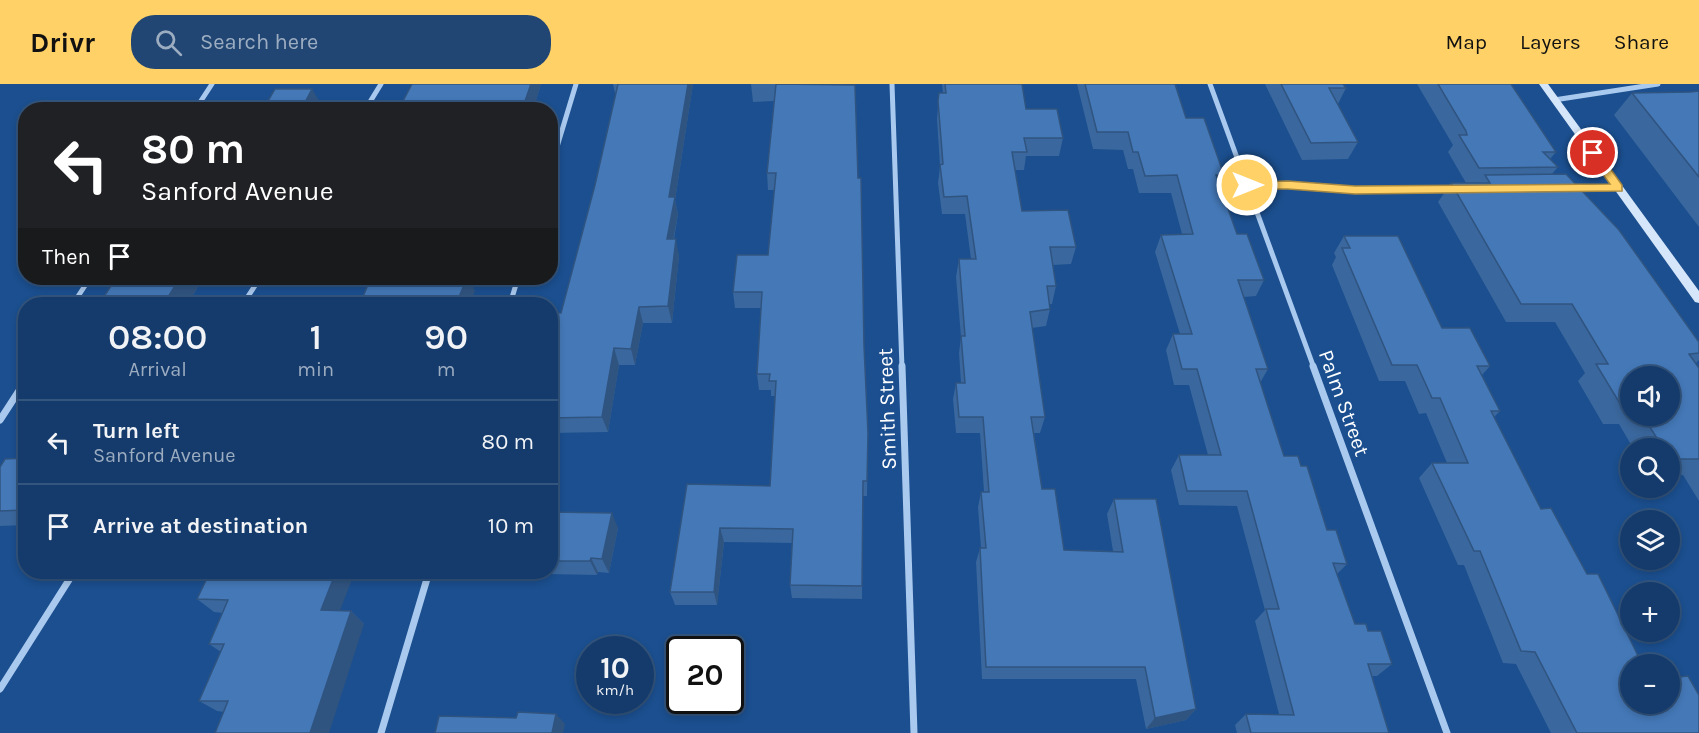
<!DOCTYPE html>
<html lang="en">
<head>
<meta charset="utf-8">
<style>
	:root { --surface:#143b6b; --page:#214673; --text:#f1f3f6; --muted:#9dadc1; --line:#33557e; --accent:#ffd166 }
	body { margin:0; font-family:Karla,sans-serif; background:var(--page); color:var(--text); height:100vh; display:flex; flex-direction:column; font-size:22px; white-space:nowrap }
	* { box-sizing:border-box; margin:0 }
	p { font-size:20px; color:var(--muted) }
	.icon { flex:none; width:33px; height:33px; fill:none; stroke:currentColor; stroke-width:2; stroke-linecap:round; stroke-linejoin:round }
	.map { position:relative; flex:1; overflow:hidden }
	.panel { position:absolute; left:18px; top:213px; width:540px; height:282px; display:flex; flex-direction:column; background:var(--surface); border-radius:24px; box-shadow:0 3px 9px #0003,0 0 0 2px var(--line) }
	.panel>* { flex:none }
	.guide { position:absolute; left:18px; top:18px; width:540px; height:183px; border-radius:24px; box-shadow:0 3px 9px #0003,0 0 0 2px var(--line); background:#202124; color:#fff; overflow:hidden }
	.buttons { position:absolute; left:1620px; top:282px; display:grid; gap:12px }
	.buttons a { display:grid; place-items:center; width:60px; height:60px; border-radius:50%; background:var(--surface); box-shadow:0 3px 9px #0003,0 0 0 2px var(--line); font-size:30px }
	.speed { position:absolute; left:576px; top:552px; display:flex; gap:12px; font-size:30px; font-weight:700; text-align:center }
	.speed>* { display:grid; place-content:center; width:78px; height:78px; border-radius:50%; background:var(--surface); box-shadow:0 3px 9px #0003,0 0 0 2px var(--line); line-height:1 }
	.speed small { font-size:15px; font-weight:400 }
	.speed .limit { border:3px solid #111; border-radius:9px; background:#fff; color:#111 }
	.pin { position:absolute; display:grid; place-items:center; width:51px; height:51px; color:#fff; margin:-26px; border:3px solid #fff; border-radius:50%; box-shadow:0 2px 6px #0007 }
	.me { position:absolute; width:66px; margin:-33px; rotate:90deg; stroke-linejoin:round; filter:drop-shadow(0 0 4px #0008) }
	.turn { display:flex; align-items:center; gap:21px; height:126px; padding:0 24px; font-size:27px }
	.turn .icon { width:78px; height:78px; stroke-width:2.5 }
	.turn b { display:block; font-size:42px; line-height:51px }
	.then { display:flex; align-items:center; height:57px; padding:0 24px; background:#0003; gap:12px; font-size:22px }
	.eta { display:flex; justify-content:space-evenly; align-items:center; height:102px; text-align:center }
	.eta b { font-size:36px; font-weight:600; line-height:42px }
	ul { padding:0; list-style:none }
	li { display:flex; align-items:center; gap:18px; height:84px; padding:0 24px; border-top:2px solid var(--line) }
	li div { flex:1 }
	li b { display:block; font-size:22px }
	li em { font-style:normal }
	header { display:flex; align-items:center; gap:36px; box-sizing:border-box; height:84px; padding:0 30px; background:var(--accent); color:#111 }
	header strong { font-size:28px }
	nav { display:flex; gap:33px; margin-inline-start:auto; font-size:21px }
	.search { width:420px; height:54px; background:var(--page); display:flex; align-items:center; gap:15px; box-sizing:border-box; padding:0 21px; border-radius:24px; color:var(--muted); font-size:22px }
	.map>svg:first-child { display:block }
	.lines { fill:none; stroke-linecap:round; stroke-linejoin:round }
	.service { stroke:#a9c9ee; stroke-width:4 }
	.minor-far1 { stroke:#a9c9ee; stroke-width:5 }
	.minor { stroke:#a9c9ee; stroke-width:7 }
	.secondary { fill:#d6e6fa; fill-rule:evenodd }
	.wall { fill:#3a679d; fill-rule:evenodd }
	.shaded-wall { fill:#305480 }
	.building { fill:#4478b7; stroke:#305480; stroke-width:1.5 }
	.route { fill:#ffd166; stroke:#a68842; stroke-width:1.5 }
	.labels { text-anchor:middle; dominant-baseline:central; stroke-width:5; stroke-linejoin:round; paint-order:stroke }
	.street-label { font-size:21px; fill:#fff; stroke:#1b4f8f }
</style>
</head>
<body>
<header>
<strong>Drivr</strong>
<div class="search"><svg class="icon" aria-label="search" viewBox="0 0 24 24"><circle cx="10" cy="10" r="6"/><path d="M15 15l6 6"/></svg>Search here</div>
<nav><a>Map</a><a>Layers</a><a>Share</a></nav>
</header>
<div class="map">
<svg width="1699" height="649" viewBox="0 0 1699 649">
	<rect width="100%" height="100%" fill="#1b4f8f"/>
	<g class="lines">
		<g class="service">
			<path d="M1247 101H1288L1355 106 1451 105"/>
			<path d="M1573 104H1618"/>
		</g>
		<g class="minor-far1">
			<path d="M892 0 902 284"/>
			<path d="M1210 0 1314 284"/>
			<path d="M1554 16 1658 0"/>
			<path d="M195 26 212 0"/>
			<path d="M365 26 381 0"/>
			<path d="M550 86 576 0"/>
			<path d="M73 220 90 194"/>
			<path d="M243 220 260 194"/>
			<path d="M510 220 518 194"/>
		</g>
		<g class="minor">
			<path d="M902 282 914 649"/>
			<path d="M1313 282 1447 649"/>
			<path d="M0 336 26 296"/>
			<path d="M0 605 74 488"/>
			<path d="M381 649 429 488"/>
		</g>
		<path class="secondary" d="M1539 0H1548L1699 207V219L1695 218Z"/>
	</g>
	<g class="wall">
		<path d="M412 0H541L533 26H405L402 19Z"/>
		<path d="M613 0H693L675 116 678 130 674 155 679 172 672 239H643L635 281H619L608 348 550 349V248L561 229 595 101 616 9H615Z"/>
		<path d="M751 0H840L864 262 868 349 867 412H863L862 515 792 514 790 501 792 459 724 458 717 521H675L670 508 687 400 770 402 775 312H771V306H759L757 290 761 224H735L733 208 768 171 775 106H768L767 89 774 17 753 18Z"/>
		<path d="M942 0H1022L1026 25 1063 54 1059 72H1026L1024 86H1015L1022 127 1076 163 1071 180 1053 181 1056 202 1052 220H1050V225L1046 242 1032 244 1045 333 1040 349H1034L1042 405 1064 466 1113 467 1107 430 1114 415 1196 625 1186 636 1146 645 1136 595H982L976 478 980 464H981L978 423 981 408H984L980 349H956L953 315 956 299H961L959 269 961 253 956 193 959 175H971L965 130H942L938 99 940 82 937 35 939 9H943Z"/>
		<path d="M1077 0H1175L1186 34 1224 91 1219 101 1237 150 1264 196 1256 212 1244 213 1268 285 1260 299 1284 372 1301 382 1327 446 1347 480 1337 490 1355 540 1368 547 1392 580 1377 592H1372L1389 649H1237L1235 641 1246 630H1279L1255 537 1265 526 1237 422 1179 421 1171 386 1179 371H1208L1189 301H1174L1166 266 1173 250H1180L1155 168 1161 151 1182 150 1171 109H1139L1133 85H1128L1123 66 1093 65Z"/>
		<path d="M1265 0H1343L1346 4 1338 20 1358 58 1348 75 1302 76Z"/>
		<path d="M1417 0H1511L1556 68 1550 75 1558 83 1552 90 1699 258V276L1696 279 1699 284V417L1683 391H1670V364H1633L1619 340H1603L1578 297 1585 289 1555 238H1506L1438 118 1451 99H1466L1448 68 1453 61ZM1630 292 1670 332H1630Z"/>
		<path d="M1699 7V143L1614 31 1632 9 1690 8Z"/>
		<path d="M1344 152 1442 244 1490 282 1482 291 1500 327 1494 333 1541 425 1630 580 1699 649H1551L1516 580 1503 579 1464 481H1458L1419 394 1432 379H1447L1426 329 1419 330 1405 297H1379L1332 181 1336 173 1334 169Z"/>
		<path d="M135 194H203L188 220H99Z"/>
		<path d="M26 374V441L0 442V383Z"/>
		<path d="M550 428 618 444 609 489 598 488 597 491 500 489 499 488H550Z"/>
		<path d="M210 488 340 527H351L364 540 224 628 217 627 199 617 221 568 209 560 223 529 214 528 197 515Z"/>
	</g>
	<g class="shaded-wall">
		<path d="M531 0H541L533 26H526L524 20Z"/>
		<path d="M688 0H693L675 116 678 130 670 172 667 155 669 113Z"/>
		<path d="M312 5 322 22 320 26H301Z"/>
		<path d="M488 19 490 26H486Z"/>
		<path d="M676 155 679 172 672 239 668 222Z"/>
		<path d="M180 194H203L188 220H167L165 218Z"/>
		<path d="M467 194H469L475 207 470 220H456Z"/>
		<path d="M639 223 643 239 635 281 631 265Z"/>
		<path d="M614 264 619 281 608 348 602 333Z"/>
		<path d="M612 429 618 444 609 489 602 475Z"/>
		<path d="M720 444 724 458 717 521 714 508Z"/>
		<path d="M591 474 598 488 597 491 590 477Z"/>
		<path d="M336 488H355L335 539 321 526Z"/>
		<path d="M351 527 364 540 329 649H310Z"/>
		<path d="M1196 625 1186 636 1146 645 1155 634Z"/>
		<path d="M556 630 565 640 563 649H552Z"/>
	</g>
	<g class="building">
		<path d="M412 0H531L524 20 488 19 486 26H438L441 19H402Z"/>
		<path d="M618 0H688L669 113H675L667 155H676L668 222 639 223 631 265 614 264 602 333 550 334V248L556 229H561L595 101Z"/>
		<path d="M776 0 855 1 858 94H861L864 262 868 349 867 397H863L862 502 790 501 793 445 720 444 714 508H670L687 400 770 402 776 297H769L770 290H757L762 208H733L737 171H768L776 89H767Z"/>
		<path d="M945 0H1022L1026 25H1057L1063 54H1024L1027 68H1012L1022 127 1068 126 1076 163H1050L1056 202H1047L1050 225 1030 228 1045 333H1031L1042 405H1055L1064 466 1123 468 1114 415H1156L1196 625 1155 634 1145 583H986L980 464H986L981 408H989L983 333H959L956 299H965L961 252H965L959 175H976L967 112 944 113 940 81 943 80 938 17 939 9H946Z"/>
		<path d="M1085 0H1175L1186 34H1204L1224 91H1216L1237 150H1247L1264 196H1238L1268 285H1256L1284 372H1298L1301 382H1307L1327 446H1336L1347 480 1333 479 1355 540H1366L1368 547H1381L1392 580H1368L1389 649H1251L1246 630 1294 631 1266 525H1279L1247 407H1187L1179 371H1221L1197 285H1182L1173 250H1192L1161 151 1193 150 1177 91 1145 92 1138 68H1133L1128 48H1097Z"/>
		<path d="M1281 0H1343L1346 4H1329L1358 58 1311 59Z"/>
		<path d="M1438 0H1511L1556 68H1543L1558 83 1479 84 1459 51H1467L1466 47Z"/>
		<path d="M275 5H312L301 26H263Z"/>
		<path d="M1699 7V93L1632 9 1690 8Z"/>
		<path d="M1566 90 1619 146 1699 258V269L1689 270 1699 284V375H1670V364H1663L1643 332H1670V292H1630V323H1622L1596 280H1608L1572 220H1521L1451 99H1490L1485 91Z"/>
		<path d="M1344 152H1398L1442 244H1470L1490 282H1477L1500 327H1491L1541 425 1551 424 1587 490H1598L1642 580H1630V620H1670V594L1688 592 1699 611V649H1577L1535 568 1521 567 1480 467H1474L1432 379H1468L1440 314H1432L1417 281H1392L1342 164H1350Z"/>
		<path d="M135 194H180L165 218H154L153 220H99L115 196 134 195Z"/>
		<path d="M372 194H467L456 220H360L367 203Z"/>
		<path d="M26 374V422L24 426 0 427V383L5 375Z"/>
		<path d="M550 428 612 429 602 475 591 474 590 477H550Z"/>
		<path d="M210 488H336L321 526 351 527 310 649H215L228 617H199L224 560H209L228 516 197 515Z"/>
		<path d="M518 628 556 630 552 649H435L439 632 516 634Z"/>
	</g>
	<path class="route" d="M1593 65 1597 66 1622 101V107L1355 110 1288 105H1247L1241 101 1247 98 1288 97 1355 102 1610 100 1587 69Z"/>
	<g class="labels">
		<g class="street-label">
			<text transform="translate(1344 319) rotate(70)">Palm Street</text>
			<text transform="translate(887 325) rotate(-92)">Smith Street</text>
		</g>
	</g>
</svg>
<div class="buttons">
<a><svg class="icon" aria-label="sound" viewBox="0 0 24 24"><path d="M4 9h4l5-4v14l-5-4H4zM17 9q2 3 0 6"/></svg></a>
<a><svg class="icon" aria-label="search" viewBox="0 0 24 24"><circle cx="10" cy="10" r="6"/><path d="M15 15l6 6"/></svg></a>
<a><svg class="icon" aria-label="layers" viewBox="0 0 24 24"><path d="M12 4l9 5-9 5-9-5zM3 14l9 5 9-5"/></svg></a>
<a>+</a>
<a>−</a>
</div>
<div class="speed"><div>10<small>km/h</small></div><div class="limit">20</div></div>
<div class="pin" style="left:1593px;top:69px;background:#d93025"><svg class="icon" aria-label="arrive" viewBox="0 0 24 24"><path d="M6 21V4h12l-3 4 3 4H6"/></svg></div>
<svg class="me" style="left:1247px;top:101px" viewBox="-20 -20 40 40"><circle r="17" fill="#ffd166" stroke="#fff" stroke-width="3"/><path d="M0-11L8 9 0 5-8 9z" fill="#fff"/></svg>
<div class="guide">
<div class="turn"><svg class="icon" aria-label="left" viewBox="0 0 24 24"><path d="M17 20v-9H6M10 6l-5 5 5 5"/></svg><div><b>80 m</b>Sanford Avenue</div></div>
<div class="then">Then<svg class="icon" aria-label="arrive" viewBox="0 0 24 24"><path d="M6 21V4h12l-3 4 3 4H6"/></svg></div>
</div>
<section class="panel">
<div class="eta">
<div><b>08:00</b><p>Arrival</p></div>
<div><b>1</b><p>min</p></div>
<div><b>90</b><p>m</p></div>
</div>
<ul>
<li><svg class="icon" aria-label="left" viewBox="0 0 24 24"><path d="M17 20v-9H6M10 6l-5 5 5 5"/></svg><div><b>Turn left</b><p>Sanford Avenue</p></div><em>80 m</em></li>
<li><svg class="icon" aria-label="arrive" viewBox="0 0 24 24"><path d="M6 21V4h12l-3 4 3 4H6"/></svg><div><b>Arrive at destination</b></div><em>10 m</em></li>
</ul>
</section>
</div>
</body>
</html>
